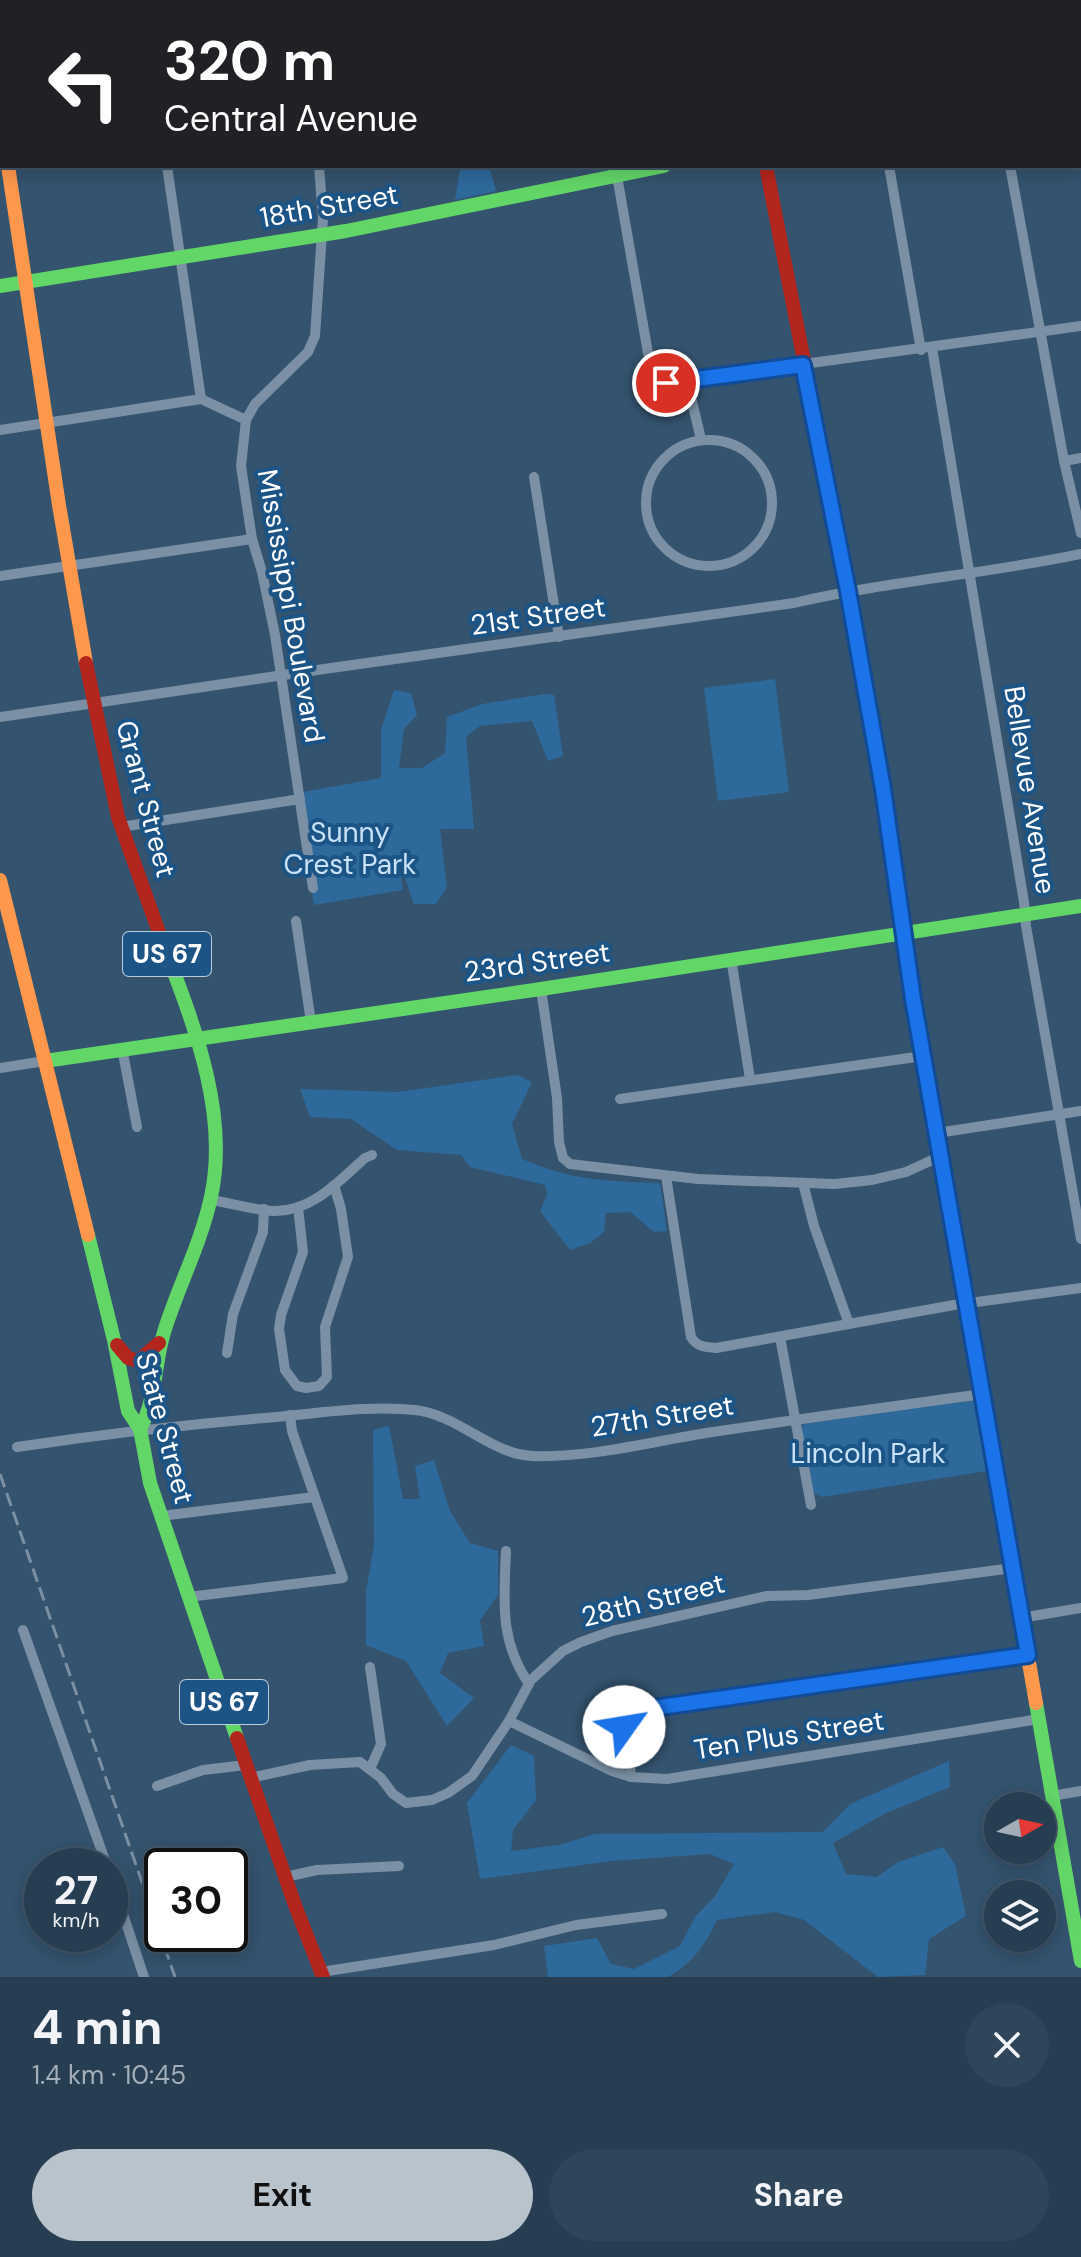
<!DOCTYPE html>
<html lang="en">
<head>
<meta charset="utf-8">
<style>
	:root { --surface:#273e52; --page:#2f4559; --text:#f1f3f6; --muted:#a4aeb8; --line:#435769; --accent:#b8c3cc }
	body { margin:0; font-family:"DM Sans",sans-serif; background:var(--page); color:var(--text); height:100vh; display:flex; flex-direction:column; font-size:30px; white-space:nowrap }
	* { box-sizing:border-box; margin:0 }
	p { font-size:26px; color:var(--muted) }
	.icon { flex:none; width:44px; height:44px; fill:none; stroke:currentColor; stroke-width:2; stroke-linecap:round; stroke-linejoin:round }
	.map { position:relative; height:1977px; overflow:hidden }
	.sheet { display:flex; flex-direction:column; background:var(--surface); flex:1 }
	.sheet>* { flex:none }
	.top-card { position:absolute; left:0px; top:0px; width:1082px; height:168px; box-shadow:0 4px 20px #0003,0 0 0 2px var(--line); background:#202124; color:#fff; overflow:hidden }
	.needle { width:52px; rotate:81deg }
	.buttons { position:absolute; left:984px; top:1792px; display:grid; gap:16px }
	.buttons a { display:grid; place-items:center; width:72px; height:72px; border-radius:50%; background:var(--surface); box-shadow:0 4px 20px #0003,0 0 0 2px var(--line); font-size:40px }
	.speed { position:absolute; left:24px; top:1848px; display:flex; gap:16px; font-size:40px; font-weight:700; text-align:center }
	.speed>* { display:grid; place-content:center; width:104px; height:104px; border-radius:50%; background:var(--surface); box-shadow:0 4px 20px #0003,0 0 0 2px var(--line); line-height:1 }
	.speed small { font-size:20px; font-weight:400 }
	.speed .limit { border:4px solid #111; border-radius:12px; background:#fff; color:#111 }
	.pin { position:absolute; display:grid; place-items:center; width:68px; height:68px; color:#fff; margin:-34px; border:4px solid #fff; border-radius:50%; box-shadow:0 2px 8px #0007 }
	.me { position:absolute; width:88px; margin:-44px; rotate:58deg; stroke-linejoin:round; filter:drop-shadow(0 0 6px #0008) }
	.turn { display:flex; align-items:center; gap:28px; height:168px; padding:0 32px; font-size:36px }
	.turn .icon { width:104px; height:104px; stroke-width:2.5 }
	.turn b { display:block; font-size:56px; line-height:68px }
	.round { display:grid; place-items:center; flex:none; width:84px; height:84px; border-radius:42px; background:var(--page) }
	.headline { display:flex; align-items:center; justify-content:space-between; height:136px; padding:0 32px }
	h1 { font-size:48px; font-weight:700; line-height:60px }
	.primary-button { display:flex; gap:16px; margin-top:auto; padding:16px 32px }
	.primary-button a { flex:1; height:92px; border-radius:48px; background:var(--accent); color:#111; font-size:32px; font-weight:700; line-height:92px; text-align:center }
	.primary-button a+a { background:var(--page); color:var(--text) }
	.map>svg:first-child { display:block }
	.green { fill:#2e699c }
	.lines { fill:none; stroke-linecap:round; stroke-linejoin:round }
	.street { stroke:#7b90a4; stroke-width:10 }
	.fast { stroke:#63d668; stroke-width:14 }
	.slow { stroke:#ff974d; stroke-width:14 }
	.jam { stroke:#b3261e; stroke-width:14 }
	.rail { stroke:#7b90a3; stroke-width:3; stroke-dasharray:14 6; stroke-linecap:butt }
	.route-casing { stroke:#114b97; stroke-width:20 }
	.route { stroke:#1a73e8; stroke-width:14 }
	.labels { text-anchor:middle; dominant-baseline:central; stroke-width:8; stroke-linejoin:round; paint-order:stroke }
	.shield { fill:#1c5486; stroke:#bbccdb; stroke-width:2 }
	.shield-label { font-size:26px; font-weight:bold; fill:#fff }
	.street-label { font-size:28px; fill:#fff; stroke:#1c5486 }
	.park-label { font-size:28px; fill:#c9e3f8; stroke:#1c5486 }
</style>
</head>
<body>
<div class="map">
<svg width="1081" height="1977" viewBox="0 0 1081 1977">
	<rect width="100%" height="100%" fill="#34536e"/>
	<g class="green">
		<path d="M458 166H489L496 191 455 200 460 169Z"/>
		<path d="M775 679 789 792 718 801 704 688Z"/>
		<path d="M394 690 411 693 417 715 404 729 399 768H422L445 753 447 717 482 704 545 694 554 695 563 756 548 761 532 721 480 726 466 737 474 829H440L447 887 436 904H414L398 858 403 890 314 905 298 806 303 792 381 778V730Z"/>
		<path d="M517 1075 532 1082 512 1124 522 1159C574 1181 605 1181 660 1183L667 1231 654 1232 630 1212 606 1213 604 1232 590 1243 570 1250 540 1211 547 1195 545 1185 470 1167 461 1155 397 1150 351 1119 310 1117 300 1089 398 1092Z"/>
		<path d="M974 1399 981 1403 993 1470 822 1497 812 1492 800 1430 804 1424Z"/>
		<path d="M389 1426 403 1499H420L415 1466 434 1460 450 1511 470 1543 498 1551V1595L480 1620 484 1646 448 1653 440 1673 474 1698 447 1726 406 1661 366 1645V1591L374 1545 373 1430Z"/>
		<path d="M511 1745 534 1756 536 1800 513 1830 511 1851 559 1845 595 1834 823 1832 850 1804 949 1761 950 1787 886 1813 833 1843 846 1874 877 1877 898 1862 943 1847 955 1864 966 1916 929 1939 925 1975 878 1977 804 1920 775 1912 717 1920C705 1945 693 1963 668 1977H548L544 1946 597 1938 611 1964 634 1969 680 1946 695 1917 715 1896 734 1864 710 1854 611 1861 480 1879 467 1803Z"/>
	</g>
	<g class="lines">
		<g class="street">
			<path d="M137 0 138 2"/>
			<path d="M293 0 294 2"/>
			<path d="M983 0 984 2"/>
			<path d="M756 2 767 0"/>
			<path d="M1051 2 1065 0"/>
			<path d="M0 138H2"/>
			<path d="M167 166 201 399"/>
			<path d="M889 166 921 350"/>
			<path d="M1010 166 1064 461 1081 533"/>
			<path d="M617 176 651 370 659 380 666 383 1081 326"/>
			<path d="M932 348 1024 902 1026 926 1081 1239"/>
			<path d="M687 381 701 439"/>
			<path d="M0 430 201 399 246 420"/>
			<circle cx="709" cy="503" r="63"/>
			<path d="M1064 461 1081 458"/>
			<path d="M534 477 559 637"/>
			<path d="M0 576 252 539"/>
			<path d="M0 717 324 669 794 603C889 581 986 574 1081 554"/>
			<path d="M121 827 300 799"/>
			<path d="M313 888 275 635 262 572 252 539 241 466 246 420 255 404 308 352 315 336 323 218 319 166"/>
			<path d="M296 921 311 1022"/>
			<path d="M731 958 750 1079"/>
			<path d="M541 989 557 1098 559 1142 563 1158 570 1164 698 1179 835 1184 872 1180 906 1172 941 1156"/>
			<path d="M122 1048 137 1127"/>
			<path d="M0 1068 45 1061"/>
			<path d="M620 1099 923 1056"/>
			<path d="M937 1133 1081 1111"/>
			<path d="M666 1176 691 1337C697 1347 705 1347 716 1348L954 1305 1081 1288"/>
			<path d="M803 1183 814 1226 849 1324"/>
			<path d="M211 1200C231 1203 253 1210 274 1211 312 1212 339 1181 365 1158L372 1155"/>
			<path d="M298 1207 303 1252 281 1315 279 1329 285 1370 297 1386 306 1388 319 1386 327 1377 325 1327 348 1257 341 1209 334 1185"/>
			<path d="M780 1337 811 1505"/>
			<path d="M227 1353 233 1314 263 1232 264 1209"/>
			<path d="M17 1447C103 1434 189 1424 276 1417 321 1413 370 1405 415 1410 459 1415 490 1454 532 1456 589 1458 650 1442 706 1433 798 1419 890 1407 982 1394"/>
			<path d="M161 1516 314 1497"/>
			<path d="M506 1551C504 1601 499 1640 529 1684"/>
			<path d="M188 1597 343 1578 292 1431 290 1415"/>
			<path d="M1021 1618 1081 1608"/>
			<path d="M23 1630 107 1866"/>
			<path d="M509 1721 612 1771 631 1777 667 1779 1039 1719"/>
			<path d="M370 1769 381 1744 370 1667"/>
			<path d="M631 1777C631 1757 616 1726 632 1711L1028 1655"/>
			<path d="M250 1778 310 1765 360 1762 381 1778 393 1794 406 1803 432 1800 448 1793 472 1776 509 1721 531 1680 563 1651 581 1642 612 1631 767 1596 808 1595 1013 1568"/>
			<path d="M157 1786 203 1770 246 1765"/>
			<path d="M1052 1796 1081 1791"/>
			<path d="M110 1875 144 1977"/>
			<path d="M285 1877 317 1870 399 1866"/>
			<path d="M321 1972 494 1945 576 1925 662 1914"/>
		</g>
		<g class="fast">
			<path d="M739 0 740 2"/>
			<path d="M1080 101 1081 100"/>
			<path d="M0 286 346 231 664 166"/>
			<path d="M804 361 883 789 913 999 948 1197"/>
			<path d="M45 1061 541 989 1081 906"/>
			<path d="M88 1235 114 1340 128 1411 140 1429 150 1483 237 1738"/>
			<path d="M140 1429C157 1398 154 1362 165 1329 179 1285 201 1243 211 1197 230 1110 191 1018 161 938"/>
			<path d="M1036 1703 1081 1961"/>
		</g>
		<g class="slow">
			<path d="M8 166 59 505 86 663"/>
			<path d="M0 880 88 1235"/>
			<path d="M948 1197 1036 1703"/>
		</g>
		<g class="jam">
			<path d="M0 116 2 127"/>
			<path d="M766 166 804 361"/>
			<path d="M86 663 118 817 161 938"/>
			<path d="M117 1345 128 1358 138 1361 159 1343"/>
			<path d="M237 1738 296 1908 323 1977"/>
		</g>
		<path class="rail" d="M0 1474 175 1977"/>
	</g>
	<g class="lines">
		<defs>
			<path id="route" d="M624 1727 626 1717 632 1711 1028 1655 913 999 883 789 848 591 803 365 666 383"/>
		</defs>
		<use href="#route" class="route-casing"/>
		<use href="#route" class="route"/>
	</g>
	<g class="labels">
		<g class="shield">
			<rect x="123" y="932" width="88" height="44" rx="6"/>
			<rect x="180" y="1680" width="88" height="44" rx="6"/>
		</g>
		<g class="shield-label">
			<text x="167" y="954">US 67</text>
			<text x="224" y="1702">US 67</text>
		</g>
		<g class="street-label">
			<text transform="translate(329 206) rotate(-10)">18th Street</text>
			<text transform="translate(291 606) rotate(80)">Mississippi Boulevard</text>
			<text transform="translate(538 616) rotate(-8)">21st Street</text>
			<text transform="translate(1030 790) rotate(81)">Bellevue Avenue</text>
			<text transform="translate(146 799) rotate(75)">Grant Street</text>
			<text transform="translate(537 962) rotate(-8)">23rd Street</text>
			<text transform="translate(662 1416) rotate(-9)">27th Street</text>
			<text transform="translate(165 1428) rotate(75)">State Street</text>
			<text transform="translate(653 1600) rotate(-14)">28th Street</text>
			<text transform="translate(789 1735) rotate(-9)">Ten Plus Street</text>
		</g>
		<g class="park-label">
			<text x="350" y="832">Sunny<tspan x="350" dy="32">Crest Park</tspan></text>
			<text x="868" y="1453">Lincoln Park</text>
		</g>
	</g>
</svg>
<div class="buttons">
<a><svg class="needle" viewBox="-14 -14 28 28"><path d="M0-13l5 13h-10z" fill="#e53935"/><path d="M0 13l5-13h-10z" fill="#a4aeb8"/></svg></a>
<a><svg class="icon" aria-label="layers" viewBox="0 0 24 24"><path d="M12 4l9 5-9 5-9-5zM3 14l9 5 9-5"/></svg></a>
</div>
<div class="speed"><div>27<small>km/h</small></div><div class="limit">30</div></div>
<div class="pin" style="left:666px;top:383px;background:#d93025"><svg class="icon" aria-label="arrive" viewBox="0 0 24 24"><path d="M6 21V4h12l-3 4 3 4H6"/></svg></div>
<svg class="me" style="left:624px;top:1727px" viewBox="-20 -20 40 40"><circle r="19" fill="#fff"/><path d="M0-13L10 11 0 6-10 11z" fill="#1a73e8"/></svg>
<div class="top-card">
<div class="turn"><svg class="icon" aria-label="left" viewBox="0 0 24 24"><path d="M17 20v-9H6M10 6l-5 5 5 5"/></svg><div><b>320 m</b>Central Avenue</div></div>
</div>
</div>
<section class="sheet">
<div class="headline"><div><h1>4 min</h1><p>1.4 km · 10:45</p></div><a class="round"><svg class="icon" aria-label="close" viewBox="0 0 24 24"><path d="M6 6l12 12M18 6L6 18"/></svg></a></div>
<div class="primary-button"><a>Exit</a><a>Share</a></div>
</section>
</body>
</html>
